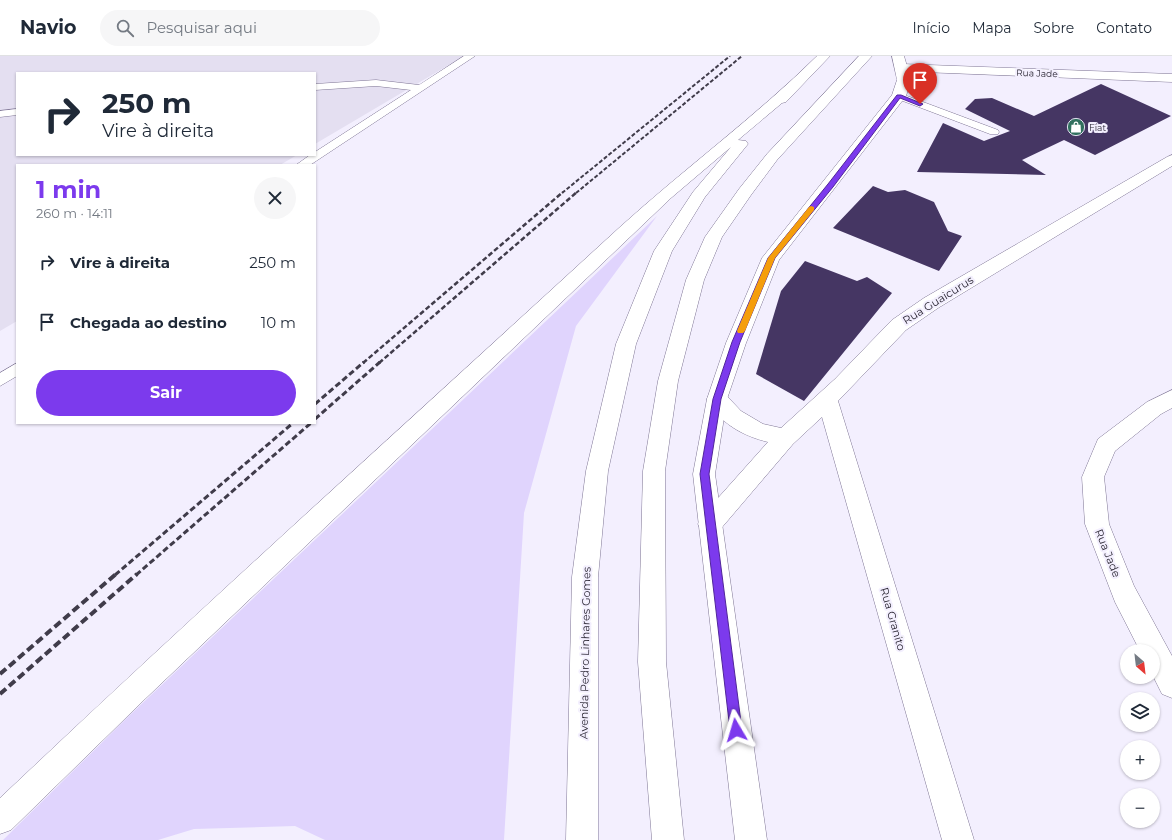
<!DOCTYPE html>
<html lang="pt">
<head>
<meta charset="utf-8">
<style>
	:root { --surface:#fff; --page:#f6f6f7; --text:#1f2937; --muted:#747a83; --line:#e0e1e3; --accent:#7c3aed }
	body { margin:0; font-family:Montserrat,sans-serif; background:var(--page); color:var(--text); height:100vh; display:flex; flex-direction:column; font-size:15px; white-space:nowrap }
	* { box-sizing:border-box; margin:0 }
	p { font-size:13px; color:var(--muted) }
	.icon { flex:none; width:22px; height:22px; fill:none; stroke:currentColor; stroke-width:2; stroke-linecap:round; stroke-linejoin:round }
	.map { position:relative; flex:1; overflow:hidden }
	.side { position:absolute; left:16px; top:108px; width:300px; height:260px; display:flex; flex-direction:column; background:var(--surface); border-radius:0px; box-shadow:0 1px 3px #0004 }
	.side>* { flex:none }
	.hud { position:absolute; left:16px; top:16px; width:300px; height:84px; border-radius:0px; box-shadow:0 1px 3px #0004; background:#fff; color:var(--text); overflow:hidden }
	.needle { width:26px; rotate:152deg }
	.controls { position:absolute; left:1120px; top:588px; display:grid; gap:8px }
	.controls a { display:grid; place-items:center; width:40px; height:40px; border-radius:50%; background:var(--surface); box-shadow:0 1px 3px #0004; font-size:20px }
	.pin { position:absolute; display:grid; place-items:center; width:34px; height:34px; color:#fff; margin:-41px -17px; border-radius:50% 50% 50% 0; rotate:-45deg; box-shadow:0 0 4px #0007 }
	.pin .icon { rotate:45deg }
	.me { position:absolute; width:44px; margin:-22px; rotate:353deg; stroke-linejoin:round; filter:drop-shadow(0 0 3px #0008) }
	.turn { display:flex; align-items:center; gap:14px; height:84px; padding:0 20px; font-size:18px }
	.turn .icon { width:52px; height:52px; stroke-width:2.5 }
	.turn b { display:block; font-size:28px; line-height:34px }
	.round { display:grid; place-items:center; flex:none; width:42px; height:42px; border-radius:21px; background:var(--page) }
	.head { display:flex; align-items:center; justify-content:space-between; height:68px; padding:0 20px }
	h1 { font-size:24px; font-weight:700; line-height:30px; color:var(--accent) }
	.action { display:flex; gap:8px; margin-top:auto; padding:8px 20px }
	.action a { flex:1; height:46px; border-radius:24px; background:var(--accent); color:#fff; font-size:16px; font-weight:700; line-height:46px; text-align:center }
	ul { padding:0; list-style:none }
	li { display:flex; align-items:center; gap:12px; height:60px; padding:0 20px }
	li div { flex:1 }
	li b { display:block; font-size:15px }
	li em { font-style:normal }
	header { display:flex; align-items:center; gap:24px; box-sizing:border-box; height:56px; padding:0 20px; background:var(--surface); border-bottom:1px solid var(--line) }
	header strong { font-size:19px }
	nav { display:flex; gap:22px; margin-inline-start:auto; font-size:14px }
	.search { width:280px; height:36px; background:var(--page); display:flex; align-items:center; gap:10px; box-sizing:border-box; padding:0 14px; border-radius:22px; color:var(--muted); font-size:15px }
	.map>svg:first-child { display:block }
	.built { fill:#e4dff1 }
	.green { fill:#e0d4fd }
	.building { fill:#453663 }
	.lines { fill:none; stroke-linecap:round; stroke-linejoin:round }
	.service-casing { stroke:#7f7695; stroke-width:1 }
	.minor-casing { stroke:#7f7695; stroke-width:1 }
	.secondary-casing { stroke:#7f7695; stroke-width:1 }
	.trunk-casing { stroke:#7f7695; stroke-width:1 }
	.service { fill:#fff; fill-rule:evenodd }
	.minor { fill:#fff; fill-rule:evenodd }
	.secondary { fill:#fff; fill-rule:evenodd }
	.trunk { fill:#fff; fill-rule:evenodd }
	.rail-far3 { stroke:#403c4a; stroke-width:2; stroke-dasharray:4 2; stroke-linecap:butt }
	.rail-far2 { stroke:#403c4a; stroke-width:2.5; stroke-dasharray:5 2.5; stroke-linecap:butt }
	.rail-far1 { stroke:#403c4a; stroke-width:3; stroke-dasharray:6 3; stroke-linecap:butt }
	.rail { stroke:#403c4a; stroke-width:4; stroke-dasharray:8 4; stroke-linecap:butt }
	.route { fill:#7c3aed; stroke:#51269a }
	.slow { fill:#f59e0b }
	.labels { text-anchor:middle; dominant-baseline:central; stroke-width:4; stroke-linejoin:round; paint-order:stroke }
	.far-street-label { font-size:9px; fill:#2a2633; stroke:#f3effe }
	.far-poi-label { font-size:9px; fill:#2a2633; stroke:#f3effe; text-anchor:start }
	.street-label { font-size:11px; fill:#2a2633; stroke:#f3effe }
</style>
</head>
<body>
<header>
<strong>Navio</strong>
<div class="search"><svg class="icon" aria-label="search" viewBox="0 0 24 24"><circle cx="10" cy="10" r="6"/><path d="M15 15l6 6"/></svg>Pesquisar aqui</div>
<nav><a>Início</a><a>Mapa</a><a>Sobre</a><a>Contato</a></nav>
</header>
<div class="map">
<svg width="1172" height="784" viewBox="0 0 1172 784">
	<rect width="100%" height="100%" fill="#f3effe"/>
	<path class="built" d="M0 0H464L315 88V17H17V99H297L280 109H17V265L0 275Z"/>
	<path class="green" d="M657 160 576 270 524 457 504 784H325L295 770 194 773 158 784H3L131 658Z"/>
	<g class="building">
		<path d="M1101 28 1171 60 1095 99 1064 84 1022 104 1046 119 917 116 943 67 984 85 1010 75 965 53 975 43 992 42 1034 60Z"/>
		<path d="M873 130 888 136 905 134 934 146 948 175 962 180 939 215 833 172Z"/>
		<path d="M805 205 857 225 867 221 892 237 804 345 756 318 781 235Z"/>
	</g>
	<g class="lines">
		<defs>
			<g id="service">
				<path d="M464 0H475L310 109H296L310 99H315V96L411 34 376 30 315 34V28L376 24 419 29Z"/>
				<path d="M899 37 998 74 999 76 998 78H990L895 42 894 40 895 38Z"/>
				<path d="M17 53V59L0 61V55Z"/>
				<path d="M17 307V320L0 330V317Z"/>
			</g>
			<g id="minor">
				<path d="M902 8 1172 18V26L897 15 895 12 897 9Z"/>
				<path d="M1172 99V110L938 252 906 274 838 345 974 784H942L822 361 793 388 718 476 710 479 702 476 698 468 702 460 768 386C743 380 719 367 707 343L710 337 717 335 724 337 741 355 763 368 781 372 835 323 892 264 924 242 1167 101Z"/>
				<path d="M1172 334V352L1161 358 1115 395 1104 421 1109 468 1134 530 1172 600V642L1162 638 1153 620V595H1140L1115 546 1085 468 1082 421 1098 383 1147 346Z"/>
			</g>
			<path id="secondary" d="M892 0H904L911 24 906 40 779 204 746 287 727 343 715 418 767 784H735L693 418 707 343 726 287 762 202 892 39 897 24Z"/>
			<g id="trunk">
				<path d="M817 0H830L786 46 782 47 738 84 746 85 748 88 705 141 672 195 636 288 608 415 598 521V784H566L572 521 586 415 616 288 654 195 693 136 731 91 671 142 145 643 11 774 0 778V742C204 549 413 361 620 171 684 113 755 61 817 0Z"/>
				<path d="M859 0H872L777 104 751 139 722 181 704 224 678 325 665 415 666 606 684 784H652L638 606 643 415 658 325 686 224 705 181 739 133 767 98Z"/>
			</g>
		</defs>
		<use href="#service" class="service-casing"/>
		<use href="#minor" class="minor-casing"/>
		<use href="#secondary" class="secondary-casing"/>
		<use href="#trunk" class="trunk-casing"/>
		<use href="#service" class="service"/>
		<use href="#minor" class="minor"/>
		<use href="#secondary" class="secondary"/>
		<use href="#trunk" class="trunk"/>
		<g class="rail-far3">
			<path d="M562 137 730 0"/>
			<path d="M576 137 742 0"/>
		</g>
		<g class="rail-far2">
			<path d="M363 307 563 136"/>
			<path d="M379 307 577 136"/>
		</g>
		<g class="rail-far1">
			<path d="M315 348 364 306"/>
			<path d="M315 363 380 306"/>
			<path d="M115 519 293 367"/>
			<path d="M136 519 311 367"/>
		</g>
		<g class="rail">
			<path d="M0 618 116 518"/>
			<path d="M0 638 137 518"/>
		</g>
	</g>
	<path class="route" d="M897 39H901L923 48 920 50 900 42 833 131 775 202 740 286 721 343 709 418 742 674 741 678 736 679 732 678 730 674 700 418 713 343 732 286 768 202 828 128Z"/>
	<path class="slow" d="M811 150 814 151V154L775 202 745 275 743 277H738L737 275 768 202 809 151Z"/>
	<defs>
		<symbol id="shop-disc" viewBox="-11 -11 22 22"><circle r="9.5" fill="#31705e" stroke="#f3effe"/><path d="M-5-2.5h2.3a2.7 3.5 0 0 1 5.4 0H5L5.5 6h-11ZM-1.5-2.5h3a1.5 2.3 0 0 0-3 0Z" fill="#fff"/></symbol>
	</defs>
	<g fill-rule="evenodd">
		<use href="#shop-disc" x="1066" y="61" width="20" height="20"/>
	</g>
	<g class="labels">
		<g class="far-street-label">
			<text transform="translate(1037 17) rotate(2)">Rua Jade</text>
		</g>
		<g class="far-poi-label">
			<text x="1089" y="71">Fiat</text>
		</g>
		<g class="street-label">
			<text transform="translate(938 244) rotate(-32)">Rua Guaicurus</text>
			<text transform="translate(1108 497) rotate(68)">Rua Jade</text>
			<text transform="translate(893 563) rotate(74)">Rua Granito</text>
			<text transform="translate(585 597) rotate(-89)">Avenida Pedro Linhares Gomes</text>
		</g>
	</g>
</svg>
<div class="controls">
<a><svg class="needle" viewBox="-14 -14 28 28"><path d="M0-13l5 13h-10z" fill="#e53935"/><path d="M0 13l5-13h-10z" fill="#747a83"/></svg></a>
<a><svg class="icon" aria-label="layers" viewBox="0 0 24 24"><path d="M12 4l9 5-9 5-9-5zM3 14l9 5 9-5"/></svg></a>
<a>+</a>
<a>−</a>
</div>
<div class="pin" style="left:920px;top:48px;background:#d93025"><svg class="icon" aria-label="arrive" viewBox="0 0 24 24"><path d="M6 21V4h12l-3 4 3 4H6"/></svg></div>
<svg class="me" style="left:736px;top:674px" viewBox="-20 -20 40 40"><path d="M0-17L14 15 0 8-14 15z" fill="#7c3aed" stroke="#fff" stroke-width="4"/></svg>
<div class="hud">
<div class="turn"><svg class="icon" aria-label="right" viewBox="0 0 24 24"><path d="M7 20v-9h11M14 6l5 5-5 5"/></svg><div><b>250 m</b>Vire à direita</div></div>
</div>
<section class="side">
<div class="head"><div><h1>1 min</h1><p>260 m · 14:11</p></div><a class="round"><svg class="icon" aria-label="close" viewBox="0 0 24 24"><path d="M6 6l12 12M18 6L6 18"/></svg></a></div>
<ul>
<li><svg class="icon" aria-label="right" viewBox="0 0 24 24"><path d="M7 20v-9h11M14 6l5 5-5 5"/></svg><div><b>Vire à direita</b></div><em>250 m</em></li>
<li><svg class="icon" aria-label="arrive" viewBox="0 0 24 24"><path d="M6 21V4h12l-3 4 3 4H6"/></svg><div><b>Chegada ao destino</b></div><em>10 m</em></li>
</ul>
<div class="action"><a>Sair</a></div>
</section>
</div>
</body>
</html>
